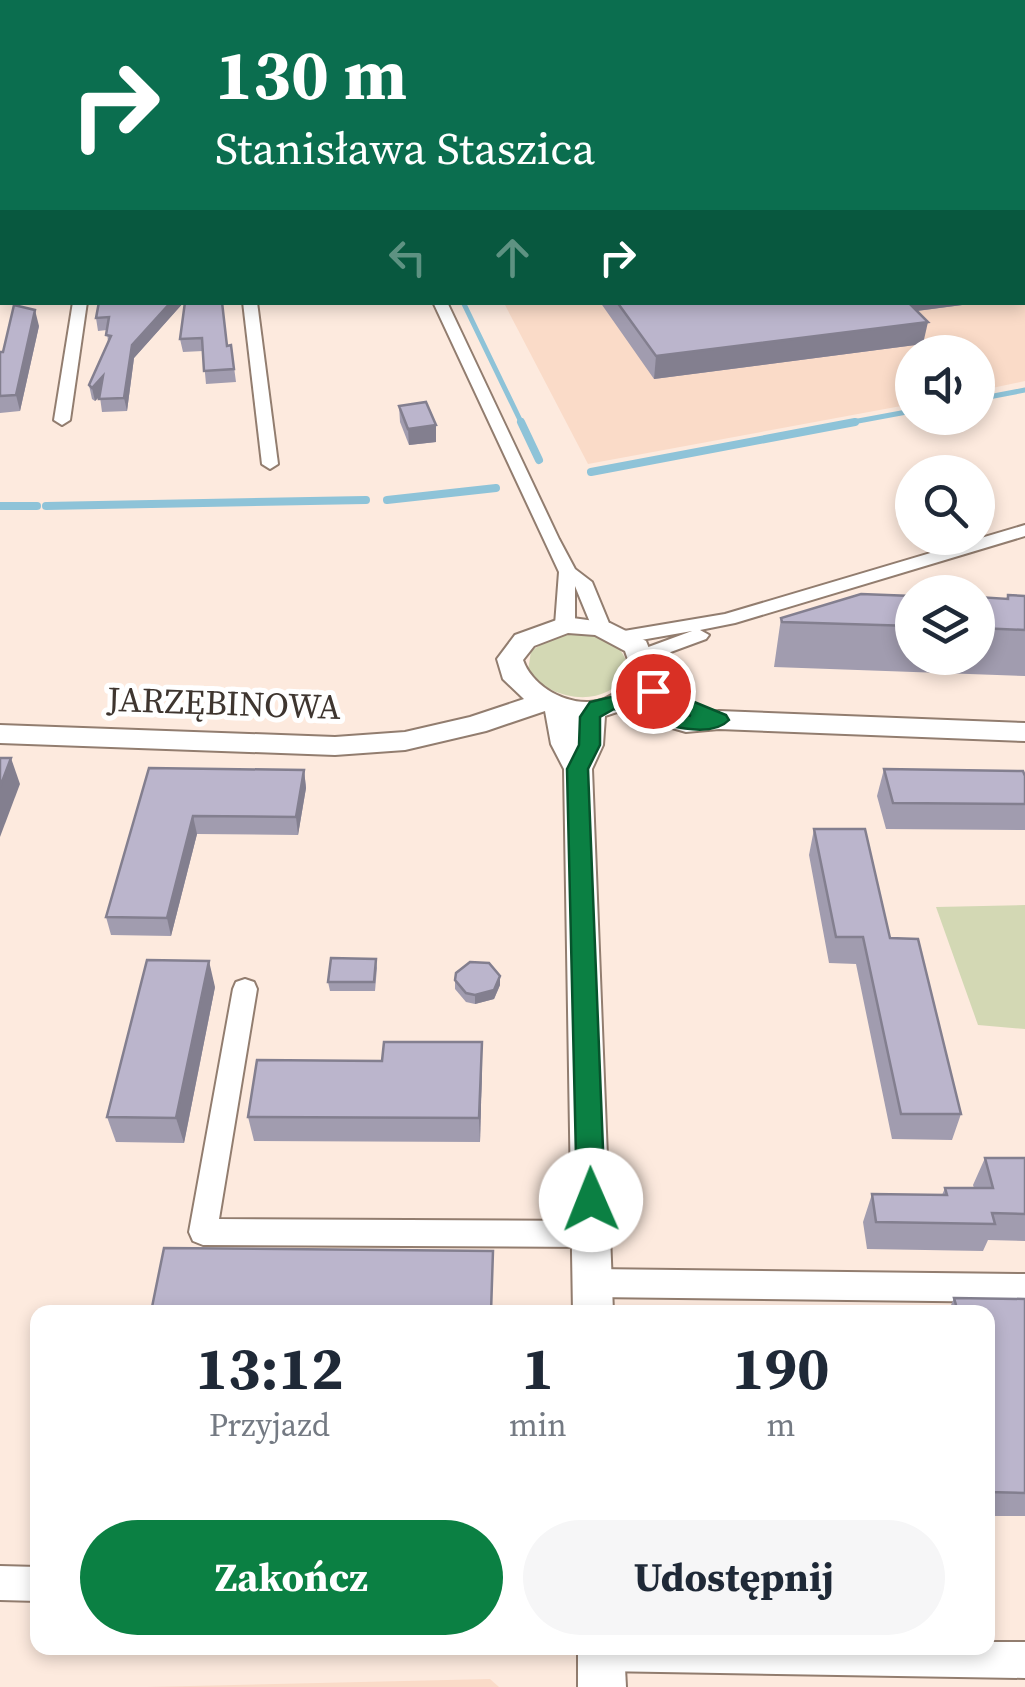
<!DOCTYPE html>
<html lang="pl">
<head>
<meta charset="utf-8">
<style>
	:root { --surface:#fff; --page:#f6f6f7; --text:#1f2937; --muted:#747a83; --accent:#0b8043 }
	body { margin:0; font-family:"Source Serif 4",serif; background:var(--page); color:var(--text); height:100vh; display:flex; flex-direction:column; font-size:38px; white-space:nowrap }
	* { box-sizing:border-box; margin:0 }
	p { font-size:32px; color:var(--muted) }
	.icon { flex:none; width:55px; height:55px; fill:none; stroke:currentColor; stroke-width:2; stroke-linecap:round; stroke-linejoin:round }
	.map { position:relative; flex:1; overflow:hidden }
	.drawer { position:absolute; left:30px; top:1305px; width:965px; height:350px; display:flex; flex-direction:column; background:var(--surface); border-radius:20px; box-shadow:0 5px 15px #0003 }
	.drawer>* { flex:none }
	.top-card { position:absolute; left:0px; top:0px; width:1025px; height:305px; box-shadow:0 5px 15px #0003; background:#0b6e4f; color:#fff; overflow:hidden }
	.buttons { position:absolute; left:895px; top:335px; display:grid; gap:20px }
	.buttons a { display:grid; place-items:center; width:100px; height:100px; border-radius:50%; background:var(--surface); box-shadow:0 5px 15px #0003; font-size:50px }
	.pin { position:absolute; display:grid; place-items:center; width:85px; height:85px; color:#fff; margin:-42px; border:5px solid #fff; border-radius:50%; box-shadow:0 2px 10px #0007 }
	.me { position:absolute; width:110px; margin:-55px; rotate:359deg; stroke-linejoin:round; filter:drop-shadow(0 0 8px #0008) }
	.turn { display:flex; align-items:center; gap:35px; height:210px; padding:0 50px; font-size:45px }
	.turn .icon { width:130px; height:130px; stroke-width:2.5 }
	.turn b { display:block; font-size:70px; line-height:85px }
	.lanes { display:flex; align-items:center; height:95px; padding:0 50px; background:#0003; justify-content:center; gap:50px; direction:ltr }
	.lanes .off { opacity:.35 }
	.eta { display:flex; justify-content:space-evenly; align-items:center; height:170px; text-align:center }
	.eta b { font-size:60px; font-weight:700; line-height:70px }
	.action { display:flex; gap:20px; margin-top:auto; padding:20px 50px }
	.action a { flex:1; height:115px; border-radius:60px; background:var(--accent); color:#fff; font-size:40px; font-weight:700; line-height:115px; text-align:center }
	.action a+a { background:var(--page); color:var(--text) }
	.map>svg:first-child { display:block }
	.built { fill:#fadbc8 }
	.green { fill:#d3d8b4 }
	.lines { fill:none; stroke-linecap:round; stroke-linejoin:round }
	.stream-far1 { stroke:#8ec3d8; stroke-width:5 }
	.stream { stroke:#8ec3d8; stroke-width:8 }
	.minor-casing { stroke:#927d6f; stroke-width:4 }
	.tertiary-casing { stroke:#927d6f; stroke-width:4 }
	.minor { fill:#fff; fill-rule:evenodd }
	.tertiary { fill:#fff; fill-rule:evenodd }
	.wall { fill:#a19caf }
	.shaded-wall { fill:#837f8f }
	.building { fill:#bbb5cc; stroke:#837f8f; stroke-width:2.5 }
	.route { fill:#0b8043; stroke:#07532c; stroke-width:2.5 }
	.labels { text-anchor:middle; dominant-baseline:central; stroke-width:10; stroke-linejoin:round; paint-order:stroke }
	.street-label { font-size:35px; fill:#3e352f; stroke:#fff }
</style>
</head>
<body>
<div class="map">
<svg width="1025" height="1687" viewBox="0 0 1025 1687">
	<rect width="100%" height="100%" fill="#fdeade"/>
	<g class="built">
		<path d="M580 0H1025V381L978 391V352H912V404L588 464 504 303 1022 302V2H548Z"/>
		<path d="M490 1679 499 1687H146Z"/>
	</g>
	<g class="green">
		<path d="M576 634C600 635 628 643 627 672 607 710 550 701 528 671L531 651 555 636Z"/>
		<path d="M1025 905V1029L978 1025 936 907Z"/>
	</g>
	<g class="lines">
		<g class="stream-far1">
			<path d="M463 302 522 424"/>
			<path d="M978 399 1025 390"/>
			<path d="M842 424 912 411"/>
		</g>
		<g class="stream">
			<path d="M521 422 539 460"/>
			<path d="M591 472 855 422"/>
			<path d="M387 500 496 488"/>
			<path d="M0 506H37"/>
			<path d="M46 506 366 500"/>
		</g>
		<defs>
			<g id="minor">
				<path d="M26 0H36V2H27Z"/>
				<path d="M111 0H121L122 2H113Z"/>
				<path d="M288 0H298L300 2H290Z"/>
				<path d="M2 29V35L0 36V30Z"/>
				<rect x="0" y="178" width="2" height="8"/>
				<rect x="0" y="256" width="2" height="8"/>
				<path d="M73 302H87L70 420 62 425 54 420Z"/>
				<path d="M243 302H257L278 464 270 469 262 464Z"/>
				<path d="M433 302H447L559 539 575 569 592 582 611 628 608 632H594L575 586V625L565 631 555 625 559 572Z"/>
				<path d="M1025 525V536L735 623 700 630 709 635 706 639 657 657 644 665 634 659 643 649 692 631 624 643 614 637 624 631 725 614Z"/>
				<path d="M245 979 254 982 257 989 219 1219 592 1221 602 1225 606 1234 602 1243 592 1247 203 1245 193 1241 189 1232 233 989 236 982Z"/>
				<path d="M592 1269 1025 1274V1302L592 1297 582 1293 577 1283 582 1273Z"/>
				<path d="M0 1566 38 1567V1601L0 1600Z"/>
				<path d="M988 1642H1025V1678L601 1671 589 1665 583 1653 586 1648H988Z"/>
			</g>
			<g id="tertiary">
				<path d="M565 617 610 623 646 641 658 671 638 700 687 714 719 711 1025 723V741L719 729 686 732 617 712 605 716 603 745 592 769 613 1312H573L564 769 551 744 545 711 486 731 405 750 335 755 0 743V725L335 737 405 732 470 717 524 699 503 679 497 659 515 635ZM568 633 595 635 625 651 632 671C627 677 623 686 617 691 588 717 534 693 523 660L534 646Z"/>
				<path d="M578 1648H624L626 1687H578Z"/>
			</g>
		</defs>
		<use href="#minor" class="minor-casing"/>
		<use href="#tertiary" class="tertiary-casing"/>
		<use href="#minor" class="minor"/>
		<use href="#tertiary" class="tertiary"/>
	</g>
	<g class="wall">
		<path d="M184 302 134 358 127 411 102 412 100 397 95 401 92 399 89 385 108 343 107 330 98 331 96 318Z"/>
		<path d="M185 302 228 346 231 345 236 382 206 384 203 351 183 352 180 339Z"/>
		<path d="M600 302H985L917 311 923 344 654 379Z"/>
		<path d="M39 326 20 411 0 413V352H3Z"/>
		<path d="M399 406 436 442 409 445 400 422Z"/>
		<path d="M1008 595 1025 596V676L774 667 781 618 912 596V658H978V597L1006 599Z"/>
		<path d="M149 768 304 770 306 788 298 835 197 834 171 936 111 935 106 917Z"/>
		<path d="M884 769 1025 776V830L886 829 877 796Z"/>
		<path d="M814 829 890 938 961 1114 952 1140 892 1139 856 964 829 963 809 855Z"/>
		<path d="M376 959 377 968 375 991H330L328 982Z"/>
		<path d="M455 980 500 985 494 999 475 1004 466 1002 455 989Z"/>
		<path d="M215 987 184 1143 116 1142 107 1117Z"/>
		<path d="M482 1067 480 1142 254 1141 248 1117Z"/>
		<path d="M985 1158H1025V1241L988 1240 983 1251 867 1249 863 1222 872 1194 942 1195 945 1188H974L973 1185Z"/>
		<path d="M954 1298 1025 1299V1516H988V1312H948Z"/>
	</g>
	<g class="shaded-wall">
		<path d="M1025 0V6H1022V2H991Z"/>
		<path d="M2 90V106L0 111V93Z"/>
		<path d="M1025 276V298H1022V277Z"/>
		<path d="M171 302H184L134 358 127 411 124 398 132 345Z"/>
		<path d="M895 302H985L893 314Z"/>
		<path d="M35 310 39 326 20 411 16 395Z"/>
		<path d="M928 322 923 344 654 379 656 356Z"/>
		<path d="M103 376 106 389 95 401 92 388Z"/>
		<path d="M436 425V442L409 445 408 429Z"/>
		<path d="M11 758 20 784 0 837V787Z"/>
		<path d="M304 770 306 788 298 835 296 817Z"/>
		<path d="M193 816 197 834 171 936 167 918Z"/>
		<path d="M209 961 215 987 184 1143 176 1118Z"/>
		<path d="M500 976V985L494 999 475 1004V995Z"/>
		<path d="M482 1042V1067L480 1142 479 1118Z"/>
	</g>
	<g class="building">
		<path d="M60 0H101V2H54L60 1Z"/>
		<path d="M136 0H167V2H137Z"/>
		<path d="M220 0H280L281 2H220Z"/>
		<path d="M443 0H826L829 2H445Z"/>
		<path d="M926 0H1020L991 2H930Z"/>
		<path d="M0 33H2V90L0 93Z"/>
		<path d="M1022 176H1025V276L1022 277Z"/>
		<path d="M99 302H171L132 345 124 398 99 399 103 376 92 388 89 385 111 336 106 335 109 317 96 318Z"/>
		<path d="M185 302H222L227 346 231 345 234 369 204 371 202 338 180 339Z"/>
		<path d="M617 302H908L928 322 656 356Z"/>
		<path d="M14 305 35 310 16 395 0 396V352H3Z"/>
		<path d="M426 402 436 425 408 429 399 406Z"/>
		<path d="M861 594 912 596V626L782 622 781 618Z"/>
		<path d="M1008 595 1025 596V630L978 628V597L1008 599Z"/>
		<path d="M0 758H11L0 787Z"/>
		<path d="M149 768 304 770 296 817 193 816 167 918 106 917Z"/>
		<path d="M884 769 1023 771 1025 776V804L893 803Z"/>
		<path d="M814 829H865L890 938 918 939 961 1114H901L863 937H836Z"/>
		<path d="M331 958 376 959 374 982H328Z"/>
		<path d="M147 960 209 961 176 1118 107 1117Z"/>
		<path d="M470 962 489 963 500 976 494 990 475 995 466 993 455 980 456 973Z"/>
		<path d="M384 1042H482L479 1118 248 1117 257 1060 382 1061Z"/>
		<path d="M985 1158H1025V1214L992 1213 995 1224 876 1222 872 1194 947 1195 945 1188H993Z"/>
		<path d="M164 1248 493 1251 491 1312H151Z"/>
		<path d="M954 1298 1025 1299V1493L988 1492V1312H958Z"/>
	</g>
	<path class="route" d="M653 685 726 715 729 720C706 744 643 717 614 709L600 717V745L588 769 605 1200 601 1209 591 1212 581 1209 577 1200 567 769 579 745 580 717 590 702 615 696 691 716 646 696 643 691Z"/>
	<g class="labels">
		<g class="street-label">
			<text transform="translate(224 703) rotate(2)">JARZĘBINOWA</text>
		</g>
	</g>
</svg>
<div class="buttons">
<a><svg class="icon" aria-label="sound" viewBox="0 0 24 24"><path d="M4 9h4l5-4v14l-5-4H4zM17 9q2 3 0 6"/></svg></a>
<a><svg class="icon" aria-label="search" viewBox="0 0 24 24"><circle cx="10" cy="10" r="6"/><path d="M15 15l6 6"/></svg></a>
<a><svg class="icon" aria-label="layers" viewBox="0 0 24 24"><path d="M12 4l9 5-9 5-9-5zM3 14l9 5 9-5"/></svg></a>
</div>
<div class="pin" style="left:653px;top:691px;background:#d93025"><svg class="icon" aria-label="arrive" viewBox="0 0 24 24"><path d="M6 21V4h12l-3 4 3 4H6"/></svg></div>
<svg class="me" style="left:591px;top:1200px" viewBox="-20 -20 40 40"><circle r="19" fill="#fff"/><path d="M0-13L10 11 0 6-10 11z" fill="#0b8043"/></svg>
<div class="top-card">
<div class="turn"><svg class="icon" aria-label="right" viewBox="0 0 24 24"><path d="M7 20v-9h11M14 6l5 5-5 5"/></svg><div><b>130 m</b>Stanisława Staszica</div></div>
<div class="lanes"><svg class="icon off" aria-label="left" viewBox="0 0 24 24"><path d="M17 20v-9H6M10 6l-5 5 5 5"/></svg><svg class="icon off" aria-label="ahead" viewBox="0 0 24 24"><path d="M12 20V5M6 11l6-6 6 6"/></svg><svg class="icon" aria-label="right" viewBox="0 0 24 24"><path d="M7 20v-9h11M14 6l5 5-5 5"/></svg></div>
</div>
<section class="drawer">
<div class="eta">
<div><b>13:12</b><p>Przyjazd</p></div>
<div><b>1</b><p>min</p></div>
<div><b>190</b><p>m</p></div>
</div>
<div class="action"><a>Zakończ</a><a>Udostępnij</a></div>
</section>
</div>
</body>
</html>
